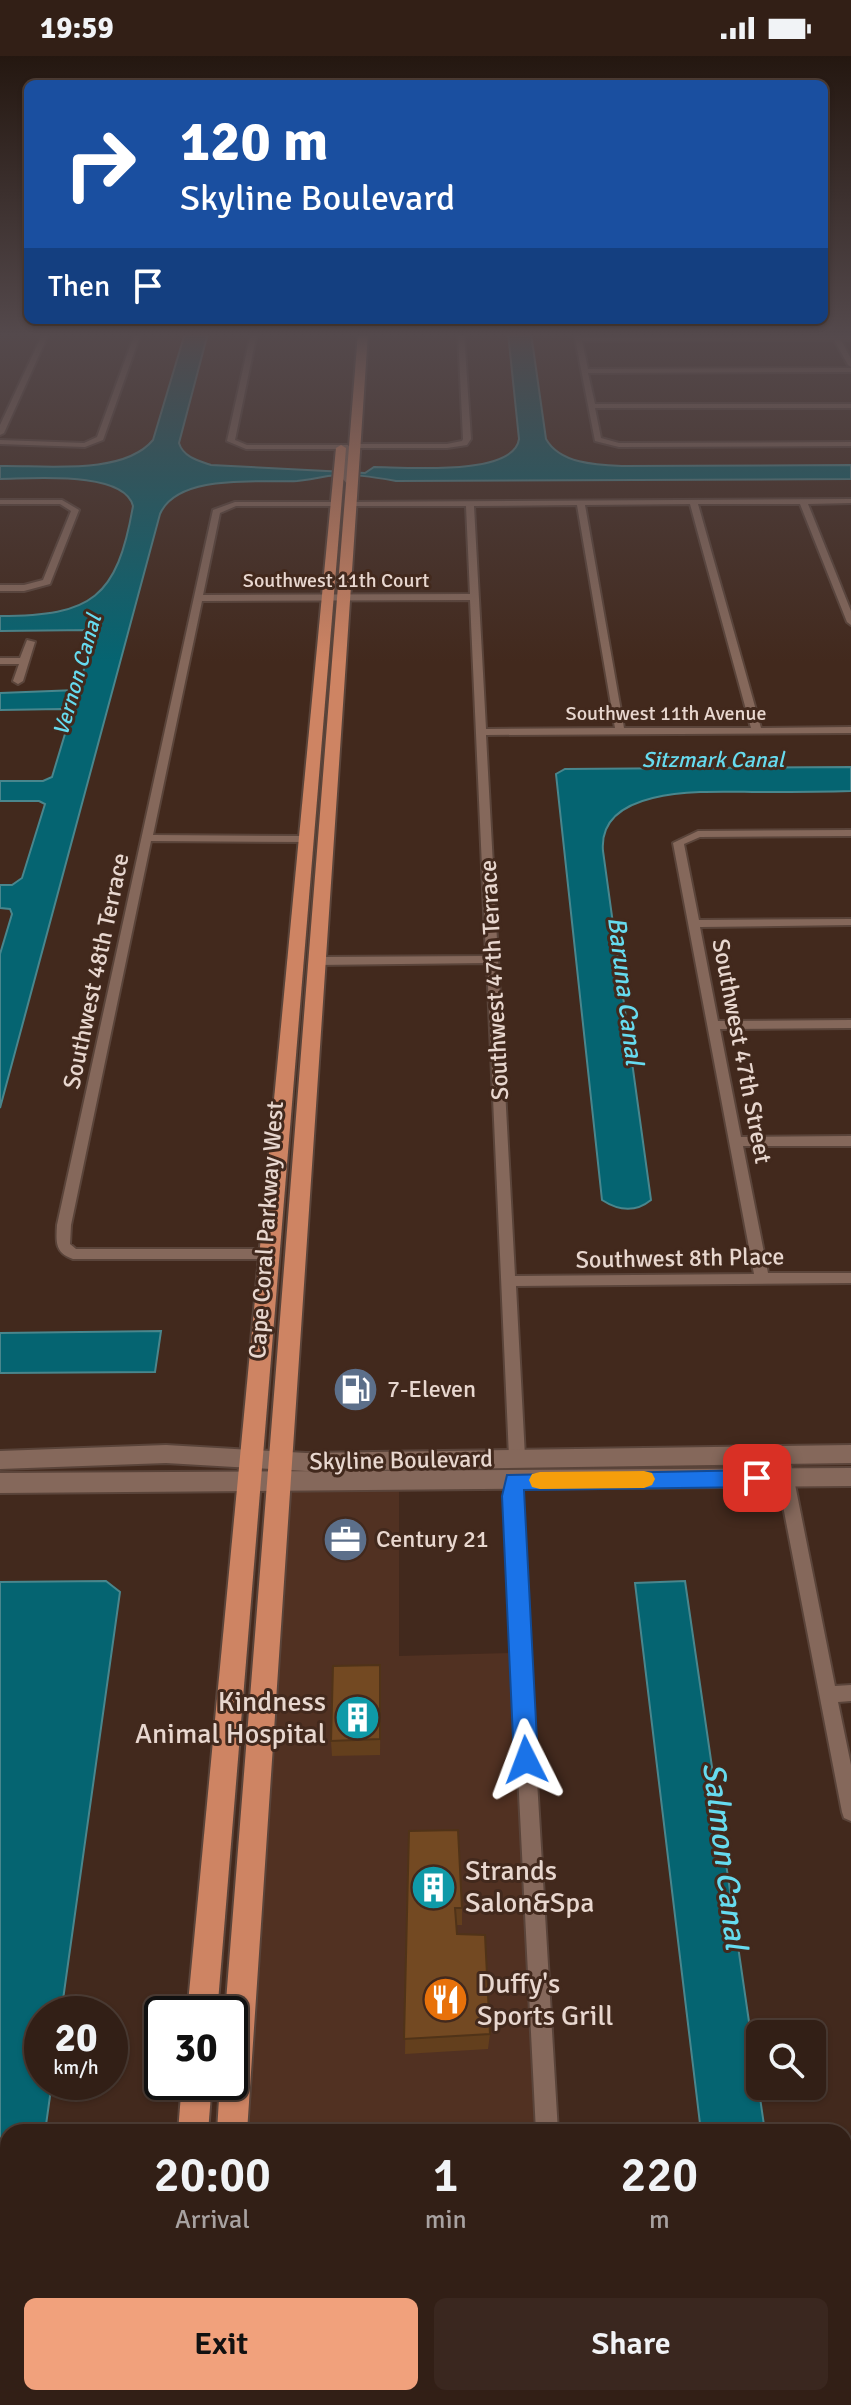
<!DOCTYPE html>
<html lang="en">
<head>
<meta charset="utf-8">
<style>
	:root { --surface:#321f16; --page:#3a271f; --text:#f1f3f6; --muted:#a8a2a1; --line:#4d3d35; --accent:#f1a17c }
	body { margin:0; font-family:Signika,sans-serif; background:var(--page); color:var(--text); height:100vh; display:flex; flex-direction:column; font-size:30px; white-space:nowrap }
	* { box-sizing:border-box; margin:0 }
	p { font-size:26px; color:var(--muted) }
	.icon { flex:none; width:44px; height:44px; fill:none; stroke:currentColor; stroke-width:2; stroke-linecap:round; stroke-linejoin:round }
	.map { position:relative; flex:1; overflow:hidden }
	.side { position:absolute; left:0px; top:2068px; width:852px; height:282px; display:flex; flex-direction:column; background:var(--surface); border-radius:24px 24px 0 0; box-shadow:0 2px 6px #0004,0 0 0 2px var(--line) }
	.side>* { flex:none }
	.banner { position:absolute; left:24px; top:24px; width:804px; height:244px; border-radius:12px; box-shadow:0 2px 6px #0004,0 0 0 2px var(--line); background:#1a4fa0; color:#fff; overflow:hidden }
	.buttons { position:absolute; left:746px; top:1964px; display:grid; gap:16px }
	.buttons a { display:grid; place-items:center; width:80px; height:80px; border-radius:12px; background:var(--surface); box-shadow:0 2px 6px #0004,0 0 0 2px var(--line); font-size:40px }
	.speed { position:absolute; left:24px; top:1940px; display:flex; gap:16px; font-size:40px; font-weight:700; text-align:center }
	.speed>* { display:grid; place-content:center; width:104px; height:104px; border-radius:50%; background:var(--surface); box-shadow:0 2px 6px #0004,0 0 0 2px var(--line); line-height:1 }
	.speed small { font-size:20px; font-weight:400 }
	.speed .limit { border:4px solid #111; border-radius:12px; background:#fff; color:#111 }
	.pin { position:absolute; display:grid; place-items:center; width:68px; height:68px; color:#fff; margin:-34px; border-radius:16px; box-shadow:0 4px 12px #0006 }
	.me { position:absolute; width:88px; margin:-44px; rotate:357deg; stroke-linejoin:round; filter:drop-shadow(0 0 6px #0008) }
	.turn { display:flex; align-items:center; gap:28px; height:168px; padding:0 24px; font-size:36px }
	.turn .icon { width:104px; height:104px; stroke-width:2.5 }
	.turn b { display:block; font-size:56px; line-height:68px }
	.then { display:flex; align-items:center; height:76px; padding:0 24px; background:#0003; gap:16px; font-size:30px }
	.eta { display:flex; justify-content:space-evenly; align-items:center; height:136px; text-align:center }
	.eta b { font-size:48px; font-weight:600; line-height:56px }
	.button { display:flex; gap:16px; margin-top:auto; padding:16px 24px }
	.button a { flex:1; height:92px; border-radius:12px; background:var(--accent); color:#111; font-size:32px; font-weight:600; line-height:92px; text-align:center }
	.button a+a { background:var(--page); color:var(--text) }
	.status { display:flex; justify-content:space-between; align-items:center; height:56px; padding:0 40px; background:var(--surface); direction:ltr }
	.status svg { height:22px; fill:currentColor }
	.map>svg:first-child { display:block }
	.built { fill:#513122 }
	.water { fill:#056471; stroke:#49868d; stroke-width:2 }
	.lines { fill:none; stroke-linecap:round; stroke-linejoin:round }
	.street-casing { stroke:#5a443a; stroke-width:4 }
	.secondary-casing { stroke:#5a443a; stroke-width:4 }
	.primary-casing { stroke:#5a443a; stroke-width:4 }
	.street { fill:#85685b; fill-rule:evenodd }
	.secondary { fill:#85685b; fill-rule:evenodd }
	.primary { fill:#ce8463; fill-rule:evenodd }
	.wall { fill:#633f1d }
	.building { fill:#734922; stroke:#503318; stroke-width:2 }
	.route { fill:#1a73e8; stroke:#114b97; stroke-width:2 }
	.slow { fill:#f59e0b }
	.labels { text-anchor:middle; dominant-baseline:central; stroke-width:6; stroke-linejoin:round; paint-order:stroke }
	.far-street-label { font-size:20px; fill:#e8d7cf; stroke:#42291d }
	.far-water-label { font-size:22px; font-style:italic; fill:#66dbef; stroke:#42291d }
	.street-label { font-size:24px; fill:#e8d7cf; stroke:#42291d }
	.poi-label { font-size:24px; fill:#e8d7cf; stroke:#42291d; text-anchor:start }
	.water-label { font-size:26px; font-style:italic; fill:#66dbef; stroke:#42291d }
	.near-poi-label { font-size:28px; fill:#e8d7cf; stroke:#42291d; text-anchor:start }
	.near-water-label { font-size:32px; font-style:italic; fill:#66dbef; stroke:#42291d }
</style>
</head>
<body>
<div class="status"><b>19:59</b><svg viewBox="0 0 49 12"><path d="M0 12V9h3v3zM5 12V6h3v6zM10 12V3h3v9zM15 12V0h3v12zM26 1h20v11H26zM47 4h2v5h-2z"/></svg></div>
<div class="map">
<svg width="851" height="2349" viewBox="0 0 851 2349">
	<rect width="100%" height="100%" fill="#42291d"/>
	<g class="built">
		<path d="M389 1433H399V1600L513 1597 537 2076H245L287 1434Z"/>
		<path d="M228 2342H550V2349H227Z"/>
	</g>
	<g class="water">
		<path d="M185 277H208L179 387C183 401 199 405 211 409L365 417 374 411C403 411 514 421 519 383L508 277H531L546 383C560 408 597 409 623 410L851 409V423L396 425C374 421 350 417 328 420 318 422 308 424 297 425 260 427 178 417 160 458L0 1052V898L12 858 10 853 0 852V829H12L22 822 45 748 39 745H0V725H43L52 721 71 658 61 653 0 654V637L77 634 95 580 89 574 0 575V560C92 560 117 542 133 450 124 414 30 423 0 423V410C43 409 123 420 153 384Z"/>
		<path d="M851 711V735C820 736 789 736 758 736 715 736 597 727 603 795L651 1144C635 1157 619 1155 602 1144L556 718 565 713Z"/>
		<path d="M161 1275 155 1316 0 1317V1277Z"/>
		<path d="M106 1525 120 1536 61 1958H42V2026H52L45 2076H8V2339L7 2349H0V1526Z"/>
		<path d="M685 1525 765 2076H701L635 1527Z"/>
	</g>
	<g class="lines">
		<defs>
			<g id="street">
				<path d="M43 277H49L4 377 0 379V369Z"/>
				<path d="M135 277H141L103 384 85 391 0 388V384L84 387 97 381Z"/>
				<path d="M251 277H257L235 384 247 389H348L353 396 350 422 356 428 355 430H349L342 422 345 396 343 393H246L227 385Z"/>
				<path d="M458 277H464L471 383 467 389 447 392H352L351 390 355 388H447L462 385 463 383Z"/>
				<path d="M574 277H580L581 281 832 280 831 277 851 280V284H841L851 303V311L848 309 834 284 582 285 588 313 851 312V316L588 317 595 348H851V352H595L601 382 619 387 851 386V390L619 391 595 385Z"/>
				<path d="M851 443V447L808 448 851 555V569L847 566 800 448H698L761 672 851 671V677L486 679 515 1220 754 1218 673 787 698 775 851 774V780L700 781 684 788 699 864 851 863V869L700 871 718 965 851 964V972L720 973 741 1081 851 1080V1090H743L768 1217H851V1227L516 1230 525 1401 523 1406 517 1407 511 1406 509 1401 487 907 317 909 311 905 317 901 486 900 470 544 202 545 153 779 307 780 312 783 307 786 151 785 71 1169 70 1188 76 1193H270L277 1198 270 1203H73C55 1197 56 1186 57 1169L213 454 235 446H337L341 448 337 450H236L220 457 203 539 470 538 466 450H348V446ZM690 448 751 672H624L585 449ZM577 449 615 672 486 673 474 450Z"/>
				<path d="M0 444H62L79 454 50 528 24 535H0V529H24L43 524 71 455 60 448H0Z"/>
				<path d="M27 584 35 586 23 625 18 628 13 625 19 608H0V602H20Z"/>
				<path d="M781 1392 787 1393 789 1398 835 1630 851 1629V1645L838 1646 851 1709V1765L844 1762 842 1756 773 1398 775 1393Z"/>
				<path d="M514 1418 520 1420 522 1425 520 1440 558 2076H536L504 1440 508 1420Z"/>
				<rect x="549" y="2342" width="24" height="7"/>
			</g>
			<g id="secondary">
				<path d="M166 1389 306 1397 851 1389V1407L306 1415 166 1407 0 1413V1395Z"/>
				<path d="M851 1412V1430L0 1437V1417Z"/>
			</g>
			<g id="primary">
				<path d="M358 277H368L247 2076H217L220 2026H230V1958H225Z"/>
				<path d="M341 389 346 392 217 1958H187L336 392Z"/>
				<path d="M182 2026H212L208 2076H178Z"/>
				<rect x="154" y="2342" width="34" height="7"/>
				<rect x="197" y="2342" width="34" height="7"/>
			</g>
		</defs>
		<use href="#street" class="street-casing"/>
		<use href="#secondary" class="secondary-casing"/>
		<use href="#primary" class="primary-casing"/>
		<use href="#street" class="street"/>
		<use href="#secondary" class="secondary"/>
		<use href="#primary" class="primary"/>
	</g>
	<g class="wall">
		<path d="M381 1624 380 1699 332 1700 331 1685Z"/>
		<path d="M409 1775 462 1852V1869H456L457 1878 490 1978 488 1993 405 1998Z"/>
	</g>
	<g class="building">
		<path d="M380 1609V1683L331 1685 333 1610Z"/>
		<path d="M458 1774 462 1852H455L457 1878 485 1879 490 1978 404 1983 409 1775Z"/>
	</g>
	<linearGradient id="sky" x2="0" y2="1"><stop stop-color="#241710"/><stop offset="0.46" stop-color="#54494c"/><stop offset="1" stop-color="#54494c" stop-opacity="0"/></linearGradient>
	<rect width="851" height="606" fill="url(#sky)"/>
	<path class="route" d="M757 1414 765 1416 768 1422 765 1428 757 1431 524 1434 538 1704 535 1712 526 1715 518 1712 514 1704 502 1440 507 1419Z"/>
	<path class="slow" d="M644 1415 652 1417 655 1423 652 1429 644 1432 540 1433 532 1431 529 1424 532 1418 540 1416Z"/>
	<defs>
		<symbol id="fuel-disc" viewBox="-11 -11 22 22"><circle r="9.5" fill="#5c6f8a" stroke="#42291d"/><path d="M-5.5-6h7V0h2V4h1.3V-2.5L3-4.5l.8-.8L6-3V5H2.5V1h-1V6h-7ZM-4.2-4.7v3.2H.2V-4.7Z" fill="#fff"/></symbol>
		<symbol id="office-disc" viewBox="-11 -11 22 22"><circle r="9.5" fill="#5c6f8a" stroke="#42291d"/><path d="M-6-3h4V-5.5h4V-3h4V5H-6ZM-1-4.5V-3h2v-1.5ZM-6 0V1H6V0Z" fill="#fff"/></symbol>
		<symbol id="building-disc" viewBox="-11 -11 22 22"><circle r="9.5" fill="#0f9aa8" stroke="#42291d"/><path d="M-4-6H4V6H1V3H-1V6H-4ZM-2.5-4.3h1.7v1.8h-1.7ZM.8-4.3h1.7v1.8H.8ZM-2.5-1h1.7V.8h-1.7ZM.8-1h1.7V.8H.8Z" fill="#fff"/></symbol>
		<symbol id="restaurant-disc" viewBox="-11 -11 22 22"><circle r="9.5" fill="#e8710a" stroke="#42291d"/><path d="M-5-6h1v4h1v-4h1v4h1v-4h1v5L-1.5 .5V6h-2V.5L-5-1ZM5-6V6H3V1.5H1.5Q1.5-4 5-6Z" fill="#fff"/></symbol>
	</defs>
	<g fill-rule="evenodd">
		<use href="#fuel-disc" x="330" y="1308" width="51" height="51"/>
		<use href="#office-disc" x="320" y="1458" width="51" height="51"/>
		<use href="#building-disc" x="332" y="1636" width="51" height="51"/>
		<use href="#building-disc" x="408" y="1806" width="51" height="51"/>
		<use href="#restaurant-disc" x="420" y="1918" width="51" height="51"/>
	</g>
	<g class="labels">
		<g class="far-street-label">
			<text x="336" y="524">Southwest 11th Court</text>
			<text x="666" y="657">Southwest 11th Avenue</text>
		</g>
		<g class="far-water-label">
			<text transform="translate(77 619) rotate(-74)">Vernon Canal</text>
			<text x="713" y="703">Sitzmark Canal</text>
		</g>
		<g class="street-label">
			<text transform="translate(96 915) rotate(-78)">Southwest 48th Terrace</text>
			<text transform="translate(494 924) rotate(-93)">Southwest 47th Terrace</text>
			<text transform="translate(742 995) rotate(79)">Southwest 47th Street</text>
			<text transform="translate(266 1174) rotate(-86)">Cape Coral Parkway West</text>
			<text transform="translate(680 1202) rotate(-1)">Southwest 8th Place</text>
			<text transform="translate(401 1404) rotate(-1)">Skyline Boulevard</text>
		</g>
		<g class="poi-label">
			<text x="387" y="1333">7-Eleven</text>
			<text x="376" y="1483">Century 21</text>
		</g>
		<g class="water-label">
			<text transform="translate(625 935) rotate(83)">Baruna Canal</text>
		</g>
		<g class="near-poi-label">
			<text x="326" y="1646" text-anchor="end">Kindness<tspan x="326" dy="32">Animal Hospital</tspan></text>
			<text x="465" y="1815">Strands<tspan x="465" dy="32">Salon&amp;Spa</tspan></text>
			<text x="477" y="1928">Duffy's<tspan x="477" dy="32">Sports Grill</tspan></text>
		</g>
		<g class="near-water-label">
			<text transform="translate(725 1800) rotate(83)">Salmon Canal</text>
		</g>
	</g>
</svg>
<div class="buttons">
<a><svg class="icon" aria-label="search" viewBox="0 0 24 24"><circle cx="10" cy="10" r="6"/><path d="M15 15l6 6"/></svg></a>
</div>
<div class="speed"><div>20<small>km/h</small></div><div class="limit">30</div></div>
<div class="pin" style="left:757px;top:1422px;background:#d93025"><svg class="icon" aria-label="arrive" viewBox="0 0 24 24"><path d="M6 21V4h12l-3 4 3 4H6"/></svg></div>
<svg class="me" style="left:526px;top:1704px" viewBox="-20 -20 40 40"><path d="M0-17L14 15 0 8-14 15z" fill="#1a73e8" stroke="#fff" stroke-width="4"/></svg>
<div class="banner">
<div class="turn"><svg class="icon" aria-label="right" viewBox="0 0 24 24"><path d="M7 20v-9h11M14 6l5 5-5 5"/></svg><div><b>120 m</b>Skyline Boulevard</div></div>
<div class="then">Then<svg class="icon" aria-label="arrive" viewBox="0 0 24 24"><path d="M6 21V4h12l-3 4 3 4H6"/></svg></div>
</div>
<section class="side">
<div class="eta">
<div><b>20:00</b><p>Arrival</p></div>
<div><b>1</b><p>min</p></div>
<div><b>220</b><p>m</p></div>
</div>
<div class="button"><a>Exit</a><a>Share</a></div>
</section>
</div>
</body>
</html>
